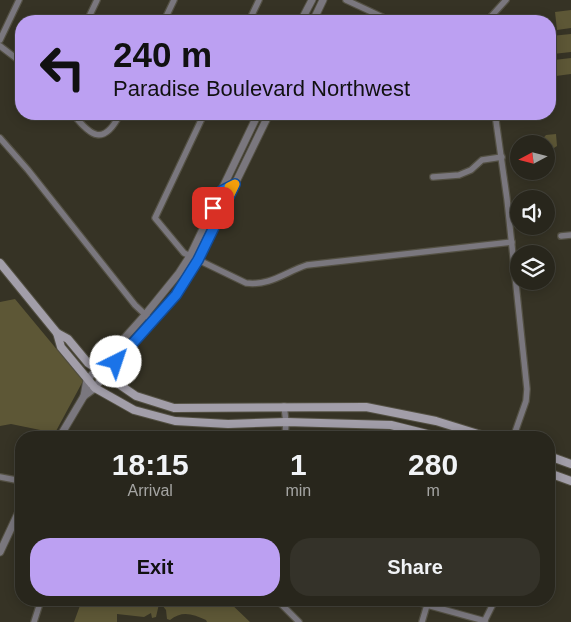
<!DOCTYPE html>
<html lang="en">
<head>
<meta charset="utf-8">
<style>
	:root { --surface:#28261c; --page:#343229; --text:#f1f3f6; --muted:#a5a5a3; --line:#44433b; --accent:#bca0f2 }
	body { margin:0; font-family:Helvetica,sans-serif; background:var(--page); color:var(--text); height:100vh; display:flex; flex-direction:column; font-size:19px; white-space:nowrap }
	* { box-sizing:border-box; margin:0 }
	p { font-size:16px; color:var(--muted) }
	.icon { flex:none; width:28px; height:28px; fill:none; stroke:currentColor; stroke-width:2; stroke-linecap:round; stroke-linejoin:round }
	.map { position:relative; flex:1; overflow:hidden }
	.side { position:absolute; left:15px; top:431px; width:540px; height:175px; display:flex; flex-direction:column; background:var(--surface); border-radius:20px; box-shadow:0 2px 12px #0003,0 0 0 1px var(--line) }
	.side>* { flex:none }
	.guide { position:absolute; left:15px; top:15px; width:541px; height:105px; border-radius:20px; box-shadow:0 2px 12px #0003,0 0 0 1px var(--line); background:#bca0f2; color:#111; overflow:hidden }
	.needle { width:32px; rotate:263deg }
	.controls { position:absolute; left:510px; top:135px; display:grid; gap:10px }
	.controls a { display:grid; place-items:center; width:45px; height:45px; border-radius:50%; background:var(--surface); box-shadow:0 2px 12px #0003,0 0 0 1px var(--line); font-size:25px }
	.pin { position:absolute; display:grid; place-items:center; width:42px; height:42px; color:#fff; margin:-21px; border-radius:10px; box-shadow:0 2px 8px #0006 }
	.me { position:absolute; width:55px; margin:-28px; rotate:41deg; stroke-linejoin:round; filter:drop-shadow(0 0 4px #0008) }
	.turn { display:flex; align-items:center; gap:18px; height:105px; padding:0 15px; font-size:22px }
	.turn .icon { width:65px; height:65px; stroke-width:2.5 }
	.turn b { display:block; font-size:35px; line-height:42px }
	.eta { display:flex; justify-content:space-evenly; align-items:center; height:85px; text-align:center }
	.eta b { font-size:30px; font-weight:600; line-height:35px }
	.action { display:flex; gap:10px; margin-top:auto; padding:10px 15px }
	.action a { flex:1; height:58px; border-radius:20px; background:var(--accent); color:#111; font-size:20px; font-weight:600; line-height:58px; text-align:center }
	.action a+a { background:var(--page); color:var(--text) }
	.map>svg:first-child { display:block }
	.green { fill:#5d5736 }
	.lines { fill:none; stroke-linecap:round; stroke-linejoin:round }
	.minor-casing { stroke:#535043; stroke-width:8 }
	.tertiary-casing { stroke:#535043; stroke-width:9 }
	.secondary-casing { stroke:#535043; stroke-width:10 }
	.minor { stroke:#7a777e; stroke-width:5.5 }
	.tertiary { stroke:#7a777e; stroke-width:7 }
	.secondary { stroke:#a29ea9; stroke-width:8 }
	.route-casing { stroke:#114b97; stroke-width:12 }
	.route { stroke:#1a73e8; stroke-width:9 }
	.slow { stroke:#f59e0b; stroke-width:9 }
</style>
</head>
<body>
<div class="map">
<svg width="571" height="622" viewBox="0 0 571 622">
	<rect width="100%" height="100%" fill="#363325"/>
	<g class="green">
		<path d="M571 10V28L557 30 555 12Z"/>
		<path d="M571 34V52L553 54 551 36Z"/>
		<path d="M571 58V74L556 76 554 60Z"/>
		<path d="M556 134 557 146 551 150 550 154 546 155V144H538L546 135Z"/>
		<path d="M15 299 83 381 55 433 11 424 0 426V302Z"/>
		<path d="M82 600H227L250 622H207L206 620C193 614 182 610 170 620L167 619 166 610 162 605 159 604 156 617 152 618 151 613 144 617 117 614V622H74Z"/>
	</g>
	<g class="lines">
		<defs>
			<g id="minor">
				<path d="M346 0 391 21"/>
				<path d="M87 21 97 0"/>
				<path d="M164 21 174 0"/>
				<path d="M249 21 259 0"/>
				<path d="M487 21 506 0"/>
				<path d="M0 40 19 0"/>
				<path d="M0 46 21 62"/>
				<path d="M73 114C91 137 104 146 120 114"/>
				<path d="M204 114 155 218 184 253 246 283C271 286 285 272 307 265L512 242"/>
				<path d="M495 114 507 199 527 389 526 401 513 438"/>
				<path d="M0 138 28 170 135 305 152 321"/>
				<path d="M433 177 459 175 471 170 482 160 502 157"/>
				<path d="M561 236 571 235"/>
				<path d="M284 406 286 422 285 438"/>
				<path d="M337 438 349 435 362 438"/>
				<path d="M0 477 21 481"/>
				<path d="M277 600 299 622"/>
				<path d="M409 600 485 621"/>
				<path d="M34 622 41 600"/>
				<path d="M422 622 427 605"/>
				<path d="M484 622 495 600"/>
			</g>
			<g id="tertiary">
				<path d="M301 21 312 0"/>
				<path d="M313 21 323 0"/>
				<path d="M84 396 95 388 104 375 176 295 198 260 269 114"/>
				<path d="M59 438 84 396 87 380 145 315 179 273 190 256 258 114"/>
				<path d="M0 552 21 507"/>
			</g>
			<g id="secondary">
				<path d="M0 263 57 333 61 347 95 388 134 410 175 421 228 424 286 422 391 425 443 438"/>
				<path d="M57 333 68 339 88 363 136 396 174 408 366 407 436 421 491 438"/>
				<path d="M549 456 571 464"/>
				<path d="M549 473 571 481"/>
			</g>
		</defs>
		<use href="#minor" class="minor-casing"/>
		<use href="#tertiary" class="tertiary-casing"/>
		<use href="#secondary" class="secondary-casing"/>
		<use href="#minor" class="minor"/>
		<use href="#tertiary" class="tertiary"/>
		<use href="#secondary" class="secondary"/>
	</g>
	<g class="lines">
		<defs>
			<path id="route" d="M116 362 176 295 198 260 235 184 221 191 213 208"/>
		</defs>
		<use href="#route" class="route-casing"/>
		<use href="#route" class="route"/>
		<path class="slow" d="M217 222 235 184 229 187"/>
	</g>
</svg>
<div class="controls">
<a><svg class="needle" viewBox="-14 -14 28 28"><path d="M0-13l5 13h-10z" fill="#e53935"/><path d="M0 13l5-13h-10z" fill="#a5a5a3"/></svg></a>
<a><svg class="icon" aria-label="sound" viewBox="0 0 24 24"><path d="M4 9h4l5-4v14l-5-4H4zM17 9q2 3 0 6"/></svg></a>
<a><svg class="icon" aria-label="layers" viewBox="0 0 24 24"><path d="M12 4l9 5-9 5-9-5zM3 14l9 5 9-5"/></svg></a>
</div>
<div class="pin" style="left:213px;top:208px;background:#d93025"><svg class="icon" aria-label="arrive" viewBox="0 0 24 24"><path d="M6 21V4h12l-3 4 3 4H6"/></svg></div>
<svg class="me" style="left:116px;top:362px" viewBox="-20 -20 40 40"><circle r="19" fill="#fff"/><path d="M0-13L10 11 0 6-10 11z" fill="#1a73e8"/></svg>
<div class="guide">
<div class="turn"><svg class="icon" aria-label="left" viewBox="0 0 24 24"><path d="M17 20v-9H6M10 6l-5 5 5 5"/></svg><div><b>240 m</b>Paradise Boulevard Northwest</div></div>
</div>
<section class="side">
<div class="eta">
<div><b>18:15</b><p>Arrival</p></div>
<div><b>1</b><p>min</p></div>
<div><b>280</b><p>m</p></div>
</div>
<div class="action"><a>Exit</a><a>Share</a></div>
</section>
</div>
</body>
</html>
